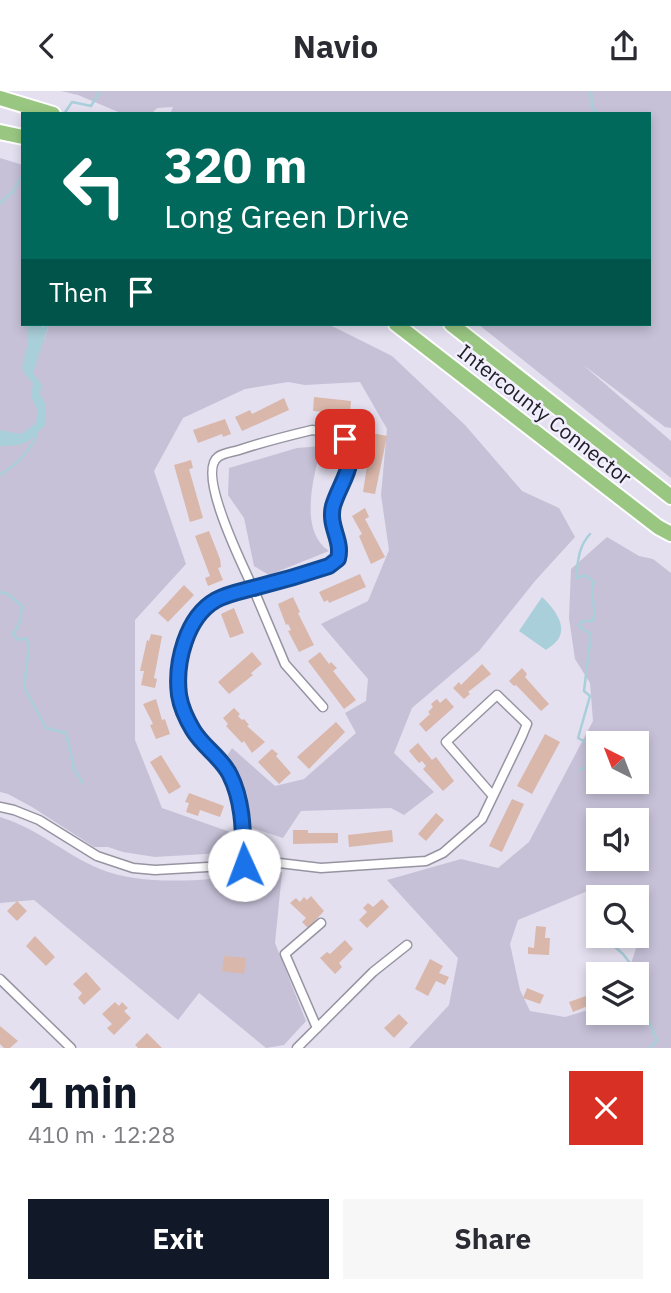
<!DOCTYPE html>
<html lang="en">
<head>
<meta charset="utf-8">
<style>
	:root { --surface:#fff; --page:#f7f7f7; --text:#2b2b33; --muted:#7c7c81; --accent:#111827 }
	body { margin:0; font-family:"IBM Plex Sans",sans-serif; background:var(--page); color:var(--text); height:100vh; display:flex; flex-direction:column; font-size:26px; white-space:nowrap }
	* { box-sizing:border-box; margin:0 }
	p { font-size:23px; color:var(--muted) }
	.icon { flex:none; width:38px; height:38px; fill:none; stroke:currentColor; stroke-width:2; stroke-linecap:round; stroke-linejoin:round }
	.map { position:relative; height:957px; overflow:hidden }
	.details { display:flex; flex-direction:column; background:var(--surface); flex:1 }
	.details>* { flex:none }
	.guide { position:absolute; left:21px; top:21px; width:630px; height:214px; border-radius:0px; box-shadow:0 4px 10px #0003; background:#00695c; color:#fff; overflow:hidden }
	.needle { width:46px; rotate:318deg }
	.buttons { position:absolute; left:586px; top:640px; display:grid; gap:14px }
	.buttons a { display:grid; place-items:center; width:63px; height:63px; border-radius:0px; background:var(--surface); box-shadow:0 4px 10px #0003; font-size:35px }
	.pin { position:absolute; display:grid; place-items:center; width:60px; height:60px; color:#fff; margin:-30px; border-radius:14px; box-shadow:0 4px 10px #0006 }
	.me { position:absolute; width:77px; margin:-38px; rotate:358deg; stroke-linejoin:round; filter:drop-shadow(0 0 5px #0008) }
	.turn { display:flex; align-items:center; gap:24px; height:147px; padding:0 28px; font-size:32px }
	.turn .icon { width:91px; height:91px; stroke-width:2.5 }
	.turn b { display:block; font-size:49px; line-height:60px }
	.then { display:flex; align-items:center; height:66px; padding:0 28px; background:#0003; gap:14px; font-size:26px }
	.round { display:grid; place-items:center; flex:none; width:74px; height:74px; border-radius:0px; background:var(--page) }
	.overview { display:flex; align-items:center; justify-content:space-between; height:119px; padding:0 28px }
	h1 { font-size:42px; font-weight:700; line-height:52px; color:var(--accent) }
	.primary-button { display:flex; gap:14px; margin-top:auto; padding:14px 28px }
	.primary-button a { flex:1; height:80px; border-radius:0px; background:var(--accent); color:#fff; font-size:28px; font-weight:700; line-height:80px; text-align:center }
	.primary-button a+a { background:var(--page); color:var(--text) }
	header { display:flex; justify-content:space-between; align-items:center; height:91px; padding:0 28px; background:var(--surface); font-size:32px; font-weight:700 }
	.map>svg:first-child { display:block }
	.green { fill:#c6c1d7; fill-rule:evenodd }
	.water { fill:#a9cfda }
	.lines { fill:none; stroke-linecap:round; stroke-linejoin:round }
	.stream { stroke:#a9cfda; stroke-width:2.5 }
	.building { fill:#d9b7ab }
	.street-casing { stroke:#9794a2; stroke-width:11 }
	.highway-casing { stroke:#fff; stroke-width:18 }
	.street { stroke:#fff; stroke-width:8 }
	.highway { stroke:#99c782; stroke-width:14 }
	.route-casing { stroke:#114b97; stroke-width:18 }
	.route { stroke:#1a73e8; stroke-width:12 }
	.labels { text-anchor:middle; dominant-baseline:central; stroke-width:5; stroke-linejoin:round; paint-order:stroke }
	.street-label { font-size:21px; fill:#201e24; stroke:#f1eefd }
</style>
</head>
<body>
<header><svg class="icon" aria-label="back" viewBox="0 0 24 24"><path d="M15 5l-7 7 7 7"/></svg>Navio<svg class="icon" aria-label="share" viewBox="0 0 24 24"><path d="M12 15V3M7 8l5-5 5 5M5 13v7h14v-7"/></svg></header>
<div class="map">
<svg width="671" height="957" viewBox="0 0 671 957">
	<rect width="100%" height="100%" fill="#e4e0f0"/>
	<g class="green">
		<path d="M61 0H671V337L665 336 582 273 671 350V387L478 233H649V23H170L173 16 157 17 151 23H123L78 4Z"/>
		<path d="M0 67 23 74V233H28V250L44 249 49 233H328L392 265 465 334 522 400 559 417 575 446 535 490 479 560 412 617 394 662 434 701 404 724 391 717 301 720 283 747 249 736 242 699 227 665 232 657 275 695 304 688 356 642 345 622 366 610 368 588 321 533 368 510 389 459 381 404 387 338 360 291 305 294 288 291 245 298 183 327 154 380 186 473 135 529V649L162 717 233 742 220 752 239 758V761L155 766 123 761 108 756H94L32 716 8 703 0 701Z"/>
		<path d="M321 355C314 386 298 439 329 460L269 484 254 475 244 427 228 404 229 377 297 357Z"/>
		<path d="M607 446 639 465 653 468 671 482V957H409L449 914 458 867 387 789 461 768 498 777 529 751 593 630 590 592 575 568 569 527 571 478ZM598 653H637V691H598ZM598 730H637V768H598ZM595 797 630 801 633 807H637L643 837 627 884H637V922H598V916L565 926 530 920 520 899 510 853 518 829Z"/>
		<path d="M0 726C39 738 64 763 100 778 151 799 227 786 282 781L275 852 306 930 284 954 266 957 199 902 178 929 34 809 0 812Z"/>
	</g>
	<g class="water">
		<path d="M28 233H40L43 236 45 233H49L33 282 42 294 40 302 45 312V334C28 352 27 355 0 355V339L21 343 35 333 38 321 31 305 33 292C17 277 23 275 27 256 28 248 28 240 28 233Z"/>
		<path d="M542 506C552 515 567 533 559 547 556 552 550 556 546 559L519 540Z"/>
	</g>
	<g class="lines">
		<g class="stream">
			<path d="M591 0 592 17 598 23"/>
			<path d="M64 23 72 11 91 15 100 0"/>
			<path d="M0 112 13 101 23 83"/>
			<path d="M0 384C17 373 29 362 37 343"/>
			<path d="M0 501 8 503 22 515 19 534 13 543 18 549 26 547 29 555 24 596 46 637 66 642 74 678 83 692"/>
			<path d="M580 679 597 670 593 655 578 647 590 605 584 600 591 543 578 535 583 530H593C598 516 588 505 594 492L586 484 576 487C578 471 578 456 590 443"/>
			<path d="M613 845 614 855 623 863 636 880"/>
			<path d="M637 900 657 950 650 957"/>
		</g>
	</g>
	<g class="building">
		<path d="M314 306 351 310 350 323 313 320Z"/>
		<path d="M284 307 289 319 242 340 235 326 250 319 252 323Z"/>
		<path d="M225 328 231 343 223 346 222 343 198 352 193 339Z"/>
		<path d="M372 342 387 345 375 403 363 401Z"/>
		<path d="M191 369 193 377 189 378 203 427 190 431 174 374Z"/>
		<path d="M365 417 369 426 365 428 385 466 371 473 359 445 362 443 352 425Z"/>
		<path d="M209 440 220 468 221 476 218 477 223 489 208 495 205 487 210 485 195 445Z"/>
		<path d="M360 483 366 496 329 512 328 509 324 511 319 501Z"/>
		<path d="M184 494 194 504 168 531 158 522Z"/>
		<path d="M293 506 300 521 298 522 314 554 299 561 288 540 291 539 288 533 286 534 278 513Z"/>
		<path d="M234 517 244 542 230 547 221 523Z"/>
		<path d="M151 543 162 545 154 587 157 588 155 597 141 594 144 580H140L147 549 149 550Z"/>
		<path d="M252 561 262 573 251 582 253 584 229 603 218 591Z"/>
		<path d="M320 561 329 573 331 571 337 577 333 580 356 609 344 618 308 570Z"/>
		<path d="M482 573 491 583 468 601 470 603 464 608 453 597 459 591 461 594Z"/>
		<path d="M522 577 527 583 525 586 549 613 541 620 516 594 514 595 509 590Z"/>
		<path d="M446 607 454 616 426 641 419 633 430 623 428 621 433 616 431 613 437 608 440 612Z"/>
		<path d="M156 608 162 629 165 628 170 643 156 648 150 634 153 633 143 613Z"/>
		<path d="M234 617 240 623 238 625 242 629 244 628 249 634 247 635 265 651 252 662 244 650 242 652 226 635 228 633 223 627Z"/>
		<path d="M336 631 345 641 309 678 297 666Z"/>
		<path d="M545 643 560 651 532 703 517 695Z"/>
		<path d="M418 652 432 669 436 666 454 690 443 700 423 678 426 675 422 670 419 672 409 660Z"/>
		<path d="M272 658 278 663 276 665 291 682 279 693 258 671Z"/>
		<path d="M161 664 181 696 169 703 150 671Z"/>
		<path d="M189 702 224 715 220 726 200 719 198 725 186 721 189 712 185 711Z"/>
		<path d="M512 708 524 713 502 761 489 755Z"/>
		<path d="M436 722 444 729 426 750 418 743Z"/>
		<path d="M293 739H308V742H338V752L293 753Z"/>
		<path d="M392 739 393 751 349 756 348 744Z"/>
		<path d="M311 805 324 820 308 837 302 831 306 827 290 812 296 807 300 811 304 806 307 809Z"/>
		<path d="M382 808 389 816 367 837 359 829 367 821 363 817 368 812 373 816Z"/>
		<path d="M17 810 27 820 17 830 7 820Z"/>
		<path d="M536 835 546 836 545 847H550L549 864 528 863V856L534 857Z"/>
		<path d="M35 845 55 866 46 875 26 855Z"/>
		<path d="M345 849 353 858 339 872 342 876 335 883 320 867 327 861 330 863Z"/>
		<path d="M224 865 246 867 244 883 222 880Z"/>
		<path d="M430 868 443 875 439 882 449 886 445 894 436 890 428 905 415 898Z"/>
		<path d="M86 881 101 898 84 914 78 907 82 902 73 893Z"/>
		<path d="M527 897 544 904 540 913 523 907Z"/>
		<path d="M586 905 590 914 573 921 569 911Z"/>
		<path d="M115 911 119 915 122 911 128 917 124 920 131 927 114 944 107 937 112 933 102 923Z"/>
		<path d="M399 923 408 932 394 947 384 937Z"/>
		<path d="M0 935 18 950 10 957H4L0 953Z"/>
		<path d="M147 942 162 957H138L135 954Z"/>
	</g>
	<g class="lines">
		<defs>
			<g id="street">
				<path d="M312 339C383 348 337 385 332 426 330 441 342 453 338 468L329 475 253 497C244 477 196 382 218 366 223 362 233 361 239 359 263 351 287 345 312 339Z"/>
				<path d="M0 716 14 719 39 729 97 765 133 777 155 779 279 772 321 777 426 770 443 762 482 728 522 645 527 633 497 604 446 651 493 705"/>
				<path d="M244 774C243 744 244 711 230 684 219 662 196 647 185 624 170 588 180 535 213 511 224 503 240 499 253 497L285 573 323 616"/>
				<path d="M0 888 71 957"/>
				<path d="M317 937 285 863 321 832"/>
				<path d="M297 957 373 881 407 854"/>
			</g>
			<g id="highway">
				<path d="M0 7 53 23"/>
				<path d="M0 41 23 46"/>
				<path d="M396 233 658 436 671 443"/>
				<path d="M451 233 671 406"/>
			</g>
		</defs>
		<use href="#street" class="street-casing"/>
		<use href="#highway" class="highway-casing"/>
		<use href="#street" class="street"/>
		<use href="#highway" class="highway"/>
	</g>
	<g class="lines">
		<defs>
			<path id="route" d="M244 774C243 744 244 712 230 684 222 667 203 656 193 639 187 629 181 616 179 604 175 572 186 526 216 509 229 502 243 500 257 496 281 490 305 483 329 475L338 468C343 449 328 436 333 415 340 391 359 372 345 348"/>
		</defs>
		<use href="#route" class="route-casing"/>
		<use href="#route" class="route"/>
	</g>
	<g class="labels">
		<g class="street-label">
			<text transform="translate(545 323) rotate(38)">Intercounty Connector</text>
		</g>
	</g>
</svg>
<div class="buttons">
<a><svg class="needle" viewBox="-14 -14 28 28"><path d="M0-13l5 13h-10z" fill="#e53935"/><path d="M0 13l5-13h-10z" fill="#7c7c81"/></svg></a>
<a><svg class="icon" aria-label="sound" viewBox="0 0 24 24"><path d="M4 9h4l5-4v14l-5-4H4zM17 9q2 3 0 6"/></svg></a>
<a><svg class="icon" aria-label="search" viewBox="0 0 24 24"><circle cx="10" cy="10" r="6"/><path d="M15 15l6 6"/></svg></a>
<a><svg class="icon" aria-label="layers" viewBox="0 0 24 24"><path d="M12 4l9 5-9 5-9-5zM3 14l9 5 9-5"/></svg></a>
</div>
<div class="pin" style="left:345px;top:348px;background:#d93025"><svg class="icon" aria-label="arrive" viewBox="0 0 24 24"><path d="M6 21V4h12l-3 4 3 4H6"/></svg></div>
<svg class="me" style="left:244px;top:774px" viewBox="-20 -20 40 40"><circle r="19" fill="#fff"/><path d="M0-13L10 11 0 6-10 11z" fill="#1a73e8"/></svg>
<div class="guide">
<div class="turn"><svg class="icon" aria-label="left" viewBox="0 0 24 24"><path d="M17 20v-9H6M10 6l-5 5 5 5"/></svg><div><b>320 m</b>Long Green Drive</div></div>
<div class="then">Then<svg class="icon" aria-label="arrive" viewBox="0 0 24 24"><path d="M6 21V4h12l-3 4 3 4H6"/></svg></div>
</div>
</div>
<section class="details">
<div class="overview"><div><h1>1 min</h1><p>410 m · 12:28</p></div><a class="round" style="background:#d93025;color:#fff"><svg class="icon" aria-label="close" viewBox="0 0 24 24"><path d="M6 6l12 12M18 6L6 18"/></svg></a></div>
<div class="primary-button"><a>Exit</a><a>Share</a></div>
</section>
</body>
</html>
